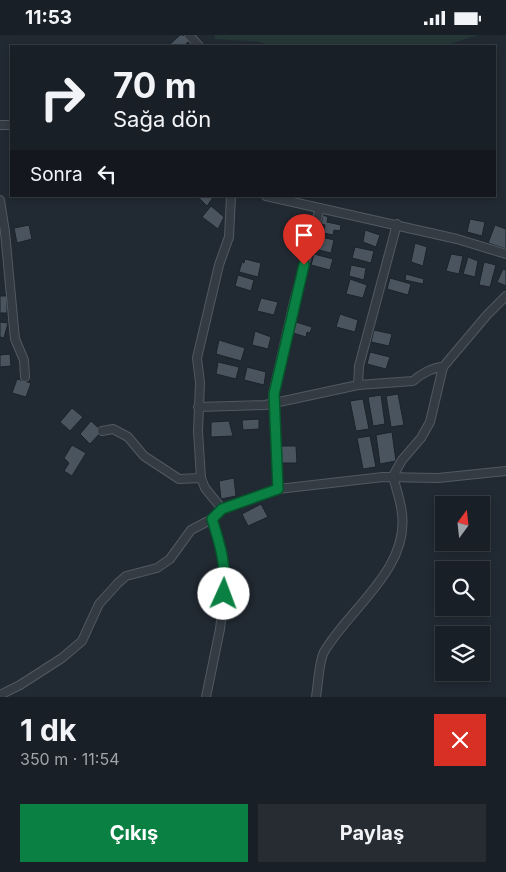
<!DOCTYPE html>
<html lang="tr">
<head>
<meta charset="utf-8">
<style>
	:root { --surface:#191f26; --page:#262c32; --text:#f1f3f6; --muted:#9fa2a7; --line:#373d43; --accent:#0b8043 }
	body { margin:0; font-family:Inter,sans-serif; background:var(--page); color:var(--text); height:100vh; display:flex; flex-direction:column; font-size:19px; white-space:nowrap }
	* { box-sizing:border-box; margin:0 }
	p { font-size:16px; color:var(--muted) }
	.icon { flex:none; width:28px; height:28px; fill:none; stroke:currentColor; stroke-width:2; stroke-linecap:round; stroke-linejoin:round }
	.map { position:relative; height:662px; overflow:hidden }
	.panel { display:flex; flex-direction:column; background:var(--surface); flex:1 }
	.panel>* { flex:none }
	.banner { position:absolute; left:10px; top:10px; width:486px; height:152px; border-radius:0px; box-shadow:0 2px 8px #0003,0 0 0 1px var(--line); background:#191f26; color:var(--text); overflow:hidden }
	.needle { width:32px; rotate:15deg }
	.fabs { position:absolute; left:435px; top:461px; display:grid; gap:10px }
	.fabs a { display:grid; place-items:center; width:55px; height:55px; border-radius:0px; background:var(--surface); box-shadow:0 2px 8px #0003,0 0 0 1px var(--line); font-size:25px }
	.pin { position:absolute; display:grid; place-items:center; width:42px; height:42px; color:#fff; margin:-51px -21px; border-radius:50% 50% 50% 0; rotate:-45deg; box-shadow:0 0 5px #0007 }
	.pin .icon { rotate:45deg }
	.me { position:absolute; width:55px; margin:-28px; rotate:2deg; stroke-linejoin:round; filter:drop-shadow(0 0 4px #0008) }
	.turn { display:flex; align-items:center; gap:18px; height:105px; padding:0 20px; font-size:22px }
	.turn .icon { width:65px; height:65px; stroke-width:2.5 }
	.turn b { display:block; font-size:35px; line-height:42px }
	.then { display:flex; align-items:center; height:48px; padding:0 20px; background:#0003; gap:10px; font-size:19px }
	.round { display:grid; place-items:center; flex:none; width:52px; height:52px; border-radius:0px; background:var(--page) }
	.summary { display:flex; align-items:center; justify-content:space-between; height:85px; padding:0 20px }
	h1 { font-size:30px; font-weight:700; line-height:38px }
	.primary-button { display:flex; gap:10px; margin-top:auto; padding:10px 20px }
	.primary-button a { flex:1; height:58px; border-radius:0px; background:var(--accent); color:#fff; font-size:20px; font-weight:700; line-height:58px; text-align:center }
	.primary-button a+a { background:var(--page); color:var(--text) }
	.status { display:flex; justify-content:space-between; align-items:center; height:35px; padding:0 25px; background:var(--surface); direction:ltr }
	.status svg { height:14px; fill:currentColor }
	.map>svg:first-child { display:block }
	.green { fill:#253736 }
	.building { fill:#49545e; stroke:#1b222a }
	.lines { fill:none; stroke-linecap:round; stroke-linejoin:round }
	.minor-casing { stroke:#515961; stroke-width:10 }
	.minor { stroke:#343b43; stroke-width:8 }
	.route-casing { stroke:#07532c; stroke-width:12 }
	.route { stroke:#0b8043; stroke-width:9 }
</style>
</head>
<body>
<div class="status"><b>11:53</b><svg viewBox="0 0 49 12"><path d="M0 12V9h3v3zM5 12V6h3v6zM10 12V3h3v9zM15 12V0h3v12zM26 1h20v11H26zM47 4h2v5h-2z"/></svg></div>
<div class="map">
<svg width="506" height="662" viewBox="0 0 506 662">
	<rect width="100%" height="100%" fill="#212932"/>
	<path class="green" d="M215 0H478L444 11H270L260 7 215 4Z"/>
	<g class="building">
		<path d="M180 0H183L189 6 184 11H168Z"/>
		<path d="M197 161H214L207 171Z"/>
		<path d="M211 171 224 182 218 194 202 182Z"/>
		<path d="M323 180 328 182 327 187 341 190 340 196 334 195 333 200 323 198 325 190 321 189Z"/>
		<path d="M470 184 485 187 482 201 467 197Z"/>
		<path d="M29 190 32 204 17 208 14 193Z"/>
		<path d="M495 190 506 194V214L488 208Z"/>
		<path d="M365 195 380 200 376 212 363 207Z"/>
		<path d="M317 201 334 205 331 218 314 214Z"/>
		<path d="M415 208 427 212 423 231 411 227Z"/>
		<path d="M355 212 374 216 371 228 352 223Z"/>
		<path d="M314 219 333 224 330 235 311 230Z"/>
		<path d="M451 219 463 221 459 239 446 236Z"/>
		<path d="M468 222 478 226 475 242 463 239Z"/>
		<path d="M245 224 261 228 258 242 239 237 242 227 244 228Z"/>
		<path d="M484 227 496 230 490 252 479 250Z"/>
		<path d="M351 230 366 233 364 245 349 241Z"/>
		<path d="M503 234 506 235V251L497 247Z"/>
		<path d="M406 239 424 244 423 249 405 245Z"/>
		<path d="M238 240 254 245 251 256 235 251Z"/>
		<path d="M390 243 411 249 408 260 387 254Z"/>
		<path d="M350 244 367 250 363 263 346 259Z"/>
		<rect x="0" y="261" width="7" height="17"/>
		<path d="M261 263 278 267 274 280 257 276Z"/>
		<path d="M340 279 358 285 355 297 336 292Z"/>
		<path d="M0 287 8 288 4 303 0 302Z"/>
		<path d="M296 287 312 292 310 298 307 297 306 302 293 298Z"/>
		<path d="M374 295 392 299 389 311 371 307Z"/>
		<path d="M255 296 271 302 268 314 252 310Z"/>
		<path d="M219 305 245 313 241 326 216 319Z"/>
		<path d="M370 317 390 322 386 334 367 329Z"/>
		<path d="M10 319 11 331 0 332V320Z"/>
		<path d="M218 327 239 332 236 344 216 339Z"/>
		<path d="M247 332 266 337 264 350 244 345Z"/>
		<path d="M17 344 31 348 26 362 12 358Z"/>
		<path d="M398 359 404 390 391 392 386 361Z"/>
		<path d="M381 360 385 389 373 391 368 362Z"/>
		<path d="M363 364 369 394 356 396 350 366Z"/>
		<path d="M72 373 83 382 70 396 60 387Z"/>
		<path d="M259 384V394L243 395 242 385Z"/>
		<path d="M91 386 102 396 90 409 80 399Z"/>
		<path d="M229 386 233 401 211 402V387Z"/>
		<path d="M392 397 396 426 380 429 376 400Z"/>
		<path d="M370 401 376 432 363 434 357 403Z"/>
		<path d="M72 410 86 418 72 441 64 436 69 428 64 423Z"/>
		<path d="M280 411H296L297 428H280Z"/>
		<path d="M234 443 236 461 221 464 219 446Z"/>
		<path d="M261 469 268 482 248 491 242 479Z"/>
	</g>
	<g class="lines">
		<defs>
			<g id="minor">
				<path d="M189 0 199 11"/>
				<path d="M0 90H11"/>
				<path d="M266 161 457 204 506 219"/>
				<path d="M0 165 5 197 15 304 24 325 25 342"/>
				<path d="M358 350 359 331 397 189"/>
				<path d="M198 372 265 370 358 350 413 346C421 339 433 332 443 332"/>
				<path d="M102 396 113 394 128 402 144 421 179 444 201 443"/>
				<path d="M278 454 273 359 294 267 320 173"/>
				<path d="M222 474 205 453 201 443 198 396 200 348 197 323 219 230 229 202 231 161"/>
				<path d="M0 660 20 650 62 623 82 606 99 569 118 548 126 541 157 533 170 524 191 495 212 484 222 474 278 454 383 442 438 443 506 436"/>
				<path d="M206 662 220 594 226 542 221 514 212 484"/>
				<path d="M316 662C318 650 319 626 324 617 349 574 409 534 402 479 401 466 396 454 393 441L402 425 421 403 430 387 443 332 487 280 506 261"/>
			</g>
		</defs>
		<use href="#minor" class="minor-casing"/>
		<use href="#minor" class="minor"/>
	</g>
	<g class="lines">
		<defs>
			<path id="route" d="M224 559C227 533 220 509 212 484L222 474 278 454 274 359 304 230"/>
		</defs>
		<use href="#route" class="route-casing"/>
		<use href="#route" class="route"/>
	</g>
</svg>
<div class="fabs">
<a><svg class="needle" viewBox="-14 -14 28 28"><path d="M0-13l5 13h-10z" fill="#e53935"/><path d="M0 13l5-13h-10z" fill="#9fa2a7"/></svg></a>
<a><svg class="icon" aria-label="search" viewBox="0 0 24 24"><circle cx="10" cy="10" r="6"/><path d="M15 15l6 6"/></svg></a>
<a><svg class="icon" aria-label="layers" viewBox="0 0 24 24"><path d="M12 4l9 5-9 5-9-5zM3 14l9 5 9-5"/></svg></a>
</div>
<div class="pin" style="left:304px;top:230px;background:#d93025"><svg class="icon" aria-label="arrive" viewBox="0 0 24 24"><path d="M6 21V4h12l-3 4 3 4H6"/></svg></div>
<svg class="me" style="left:224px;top:559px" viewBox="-20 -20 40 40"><circle r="19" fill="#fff"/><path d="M0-13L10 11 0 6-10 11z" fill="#0b8043"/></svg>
<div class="banner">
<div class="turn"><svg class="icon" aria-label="right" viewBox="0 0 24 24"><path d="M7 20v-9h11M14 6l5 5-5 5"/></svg><div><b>70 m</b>Sağa dön</div></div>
<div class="then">Sonra<svg class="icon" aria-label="left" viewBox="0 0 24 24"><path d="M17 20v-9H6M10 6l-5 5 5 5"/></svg></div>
</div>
</div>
<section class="panel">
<div class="summary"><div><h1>1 dk</h1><p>350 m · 11:54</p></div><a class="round" style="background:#d93025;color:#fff"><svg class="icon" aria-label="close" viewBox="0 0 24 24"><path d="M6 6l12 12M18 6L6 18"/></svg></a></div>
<div class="primary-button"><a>Çıkış</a><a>Paylaş</a></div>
</section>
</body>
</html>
